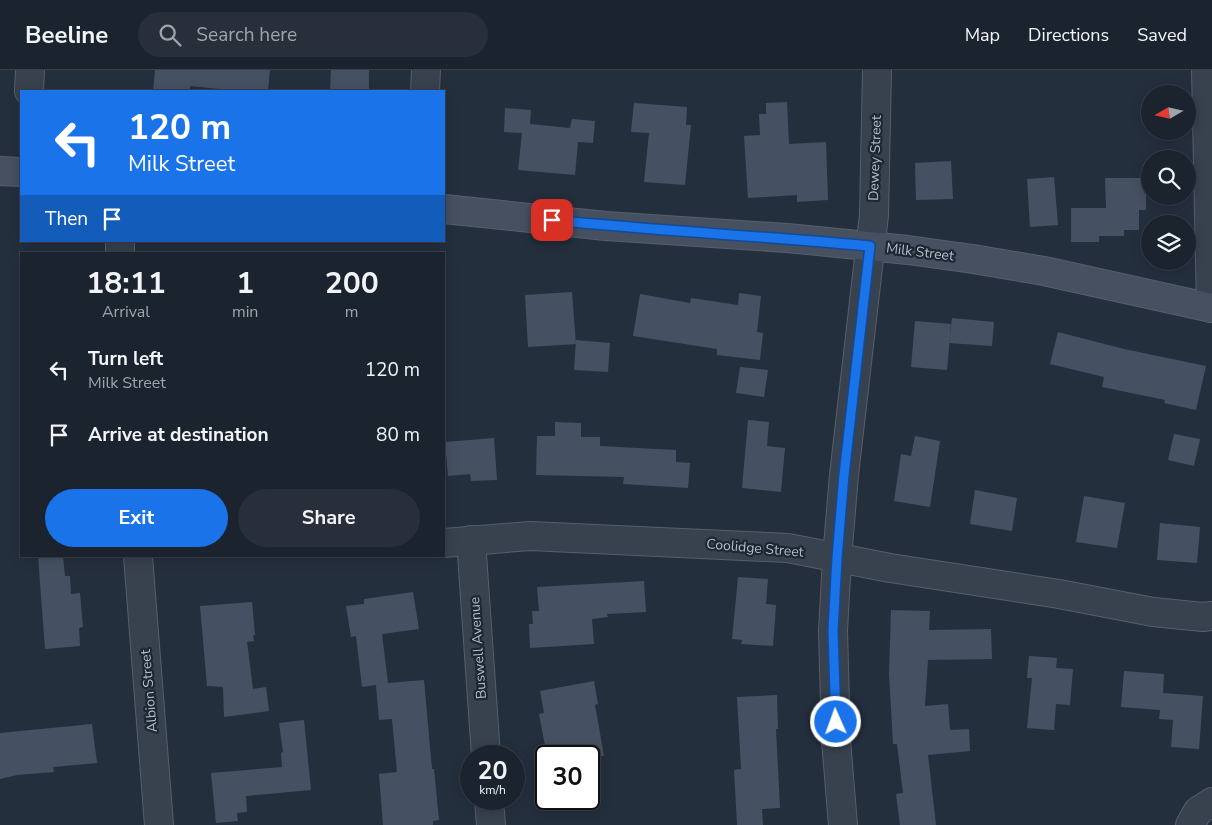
<!DOCTYPE html>
<html lang="en">
<head>
<meta charset="utf-8">
<style>
	:root { --surface:#1b232e; --page:#282f3a; --text:#f1f3f6; --muted:#a0a4aa; --line:#39404a; --accent:#1a73e8 }
	body { margin:0; font-family:"Nunito Sans",sans-serif; background:var(--page); color:var(--text); height:100vh; display:flex; flex-direction:column; font-size:19px; white-space:nowrap }
	* { box-sizing:border-box; margin:0 }
	p { font-size:16px; color:var(--muted) }
	.icon { flex:none; width:28px; height:28px; fill:none; stroke:currentColor; stroke-width:2; stroke-linecap:round; stroke-linejoin:round }
	.map { position:relative; flex:1; overflow:hidden }
	.panel { position:absolute; left:20px; top:182px; width:425px; height:305px; display:flex; flex-direction:column; background:var(--surface); border-radius:0px; box-shadow:0 2px 12px #0003,0 0 0 1px var(--line) }
	.panel>* { flex:none }
	.hud { position:absolute; left:20px; top:20px; width:425px; height:152px; border-radius:0px; box-shadow:0 2px 12px #0003,0 0 0 1px var(--line); background:#1a73e8; color:#fff; overflow:hidden }
	.needle { width:32px; rotate:261deg }
	.buttons { position:absolute; left:1141px; top:15px; display:grid; gap:10px }
	.buttons a { display:grid; place-items:center; width:55px; height:55px; border-radius:50%; background:var(--surface); box-shadow:0 2px 12px #0003,0 0 0 1px var(--line); font-size:25px }
	.speed { position:absolute; left:460px; top:675px; display:flex; gap:10px; font-size:25px; font-weight:700; text-align:center }
	.speed>* { display:grid; place-content:center; width:65px; height:65px; border-radius:50%; background:var(--surface); box-shadow:0 2px 12px #0003,0 0 0 1px var(--line); line-height:1 }
	.speed small { font-size:12px; font-weight:400 }
	.speed .limit { border:2px solid #111; border-radius:8px; background:#fff; color:#111 }
	.pin { position:absolute; display:grid; place-items:center; width:42px; height:42px; color:#fff; margin:-21px; border-radius:10px; box-shadow:0 2px 8px #0006 }
	.me { position:absolute; width:55px; margin:-28px; rotate:358deg; stroke-linejoin:round; filter:drop-shadow(0 0 4px #0008) }
	.turn { display:flex; align-items:center; gap:18px; height:105px; padding:0 25px; font-size:22px }
	.turn .icon { width:65px; height:65px; stroke-width:2.5 }
	.turn b { display:block; font-size:35px; line-height:42px }
	.then { display:flex; align-items:center; height:48px; padding:0 25px; background:#0003; gap:10px; font-size:19px }
	.eta { display:flex; justify-content:space-evenly; align-items:center; height:85px; text-align:center }
	.eta b { font-size:30px; font-weight:700; line-height:35px }
	.button { display:flex; gap:10px; margin-top:auto; padding:10px 25px }
	.button a { flex:1; height:58px; border-radius:30px; background:var(--accent); color:#fff; font-size:20px; font-weight:700; line-height:58px; text-align:center }
	.button a+a { background:var(--page); color:var(--text) }
	ul { padding:0; list-style:none }
	li { display:flex; align-items:center; gap:15px; height:65px; padding:0 25px }
	li div { flex:1 }
	li b { display:block; font-size:19px }
	li em { font-style:normal }
	header { display:flex; align-items:center; gap:30px; box-sizing:border-box; height:70px; padding:0 25px; background:var(--surface); border-bottom:1px solid var(--line) }
	header strong { font-size:24px }
	nav { display:flex; gap:28px; margin-inline-start:auto; font-size:18px }
	.search { width:350px; height:45px; background:var(--page); display:flex; align-items:center; gap:12px; box-sizing:border-box; padding:0 18px; border-radius:28px; color:var(--muted); font-size:19px }
	.map>svg:first-child { display:block }
	.building { fill:#455162 }
	.lines { fill:none; stroke-linecap:round; stroke-linejoin:round }
	.street-casing { stroke:#565f6c; stroke-width:30 }
	.secondary-casing { stroke:#565f6c; stroke-width:30 }
	.street { stroke:#38414e; stroke-width:28 }
	.secondary { stroke:#465061; stroke-width:28 }
	.route-casing { stroke:#114b97; stroke-width:12 }
	.route { stroke:#1a73e8; stroke-width:9 }
	.labels { text-anchor:middle; dominant-baseline:central; stroke-width:4.5; stroke-linejoin:round; paint-order:stroke }
	.street-label { font-size:14px; fill:#b4bcc9; stroke:#1d2633 }
</style>
</head>
<body>
<header>
<strong>Beeline</strong>
<div class="search"><svg class="icon" aria-label="search" viewBox="0 0 24 24"><circle cx="10" cy="10" r="6"/><path d="M15 15l6 6"/></svg>Search here</div>
<nav><a>Map</a><a>Directions</a><a>Saved</a></nav>
</header>
<div class="map">
<svg width="1212" height="755" viewBox="0 0 1212 755">
	<rect width="100%" height="100%" fill="#242f3e"/>
	<g class="building">
		<path d="M155 0H270L268 21H239L190 16V21H153Z"/>
		<path d="M331 0H369V21H330Z"/>
		<path d="M787 32 789 74 826 72 828 130 797 132V125L748 128 744 66 760 65 759 44H766V33Z"/>
		<path d="M634 33 687 37 686 55H691L685 115 644 112 649 63 631 62Z"/>
		<path d="M505 38 531 40 530 54 570 58 572 49 595 51 593 73 578 72 575 105 518 100 522 63 504 62Z"/>
		<path d="M951 91 953 129 916 130 915 93Z"/>
		<path d="M1054 107 1058 155 1030 157 1027 109Z"/>
		<path d="M1105 108H1146V140H1139V160H1124V166H1099V172H1071V138H1106Z"/>
		<path d="M572 222 576 274 528 277 525 225Z"/>
		<path d="M739 223 761 226 757 262 763 263 760 290 717 285V279L633 266 640 224 690 233 691 228 738 235Z"/>
		<path d="M952 248 994 252 992 276 949 273Z"/>
		<path d="M915 251 951 254 947 300 911 297Z"/>
		<path d="M1058 262 1124 279 1206 296 1196 340 1164 333 1165 330 1102 317 1104 307 1050 294Z"/>
		<path d="M576 270 610 273 608 302 574 300Z"/>
		<path d="M740 297 768 300 764 327 736 323Z"/>
		<path d="M748 350 769 352 767 376 785 378 781 422 742 418Z"/>
		<path d="M555 352 581 353V367H600V376L676 380V392L690 393 688 418 623 414 624 407 536 405 537 366H555Z"/>
		<path d="M1174 364 1200 369 1194 396 1168 390Z"/>
		<path d="M915 366 940 371 930 437 894 431 901 384 911 386Z"/>
		<path d="M494 368 497 410 471 411 470 404 448 406 445 372Z"/>
		<path d="M975 420 1017 428 1012 461 970 454Z"/>
		<path d="M1084 426 1125 433 1117 478 1076 472Z"/>
		<path d="M1160 453 1200 457 1197 493 1157 490Z"/>
		<path d="M38 486H63L65 506H70L71 524 80 523 83 557 79 558 80 576 45 579Z"/>
		<path d="M738 507 768 509 766 534 776 535 773 576 741 574 742 570 732 569Z"/>
		<path d="M644 511 646 542 607 544 608 547 592 549 594 574 530 578 529 554H533L532 541H539L537 517Z"/>
		<path d="M413 522 419 559 382 564 388 613 424 610 432 699H434L439 750 433 751V755H383L379 704 397 702 392 649 379 650 376 615 362 617 356 566 351 567 346 536 364 534V529Z"/>
		<path d="M252 532 255 565H253L254 571 247 572 253 619 266 617 269 641 224 647 223 617 207 616 200 536Z"/>
		<path d="M891 540 930 541 929 560 991 559 992 589 928 590 925 636 948 634 950 660 969 659 970 681 928 685 936 755H900L896 724 903 723 897 674H893L889 604Z"/>
		<path d="M1029 586 1057 588 1056 598 1073 599 1070 635 1056 634 1054 660 1027 658 1032 608H1027Z"/>
		<path d="M1124 601 1164 604 1163 623 1203 626 1199 679 1171 677 1173 650 1159 649 1160 640 1121 637Z"/>
		<path d="M594 611 598 634 595 635 604 686H547L539 644 544 643 540 621Z"/>
		<path d="M777 625 778 659H776L780 738 762 739 763 755H737L734 700 741 699 737 627Z"/>
		<path d="M304 650 311 720 246 726 247 742 237 743 238 751 216 753 211 703 282 697 281 683 283 682 279 653Z"/>
		<path d="M92 654 97 693 53 697 54 702 17 705 0 709V663Z"/>
	</g>
	<g class="lines">
		<defs>
			<g id="street">
				<path d="M1206 0 1211 238"/>
				<path d="M29 21 30 0"/>
				<path d="M425 21 426 0"/>
				<path d="M120 171V184"/>
				<path d="M471 470 486 686"/>
				<path d="M444 473 530 466 788 478 890 498 1059 524 1153 542 1203 547 1212 546"/>
				<path d="M138 486 159 755"/>
				<path d="M489 729 491 755"/>
				<path d="M843 755 836 670 833 561 837 488 844 405 874 145 877 0"/>
				<path d="M1190 755 1198 741 1212 732"/>
			</g>
			<g id="secondary">
				<path d="M0 101 21 102"/>
				<path d="M444 139 606 156 787 168 908 180 973 189 1044 201 1212 238"/>
			</g>
		</defs>
		<use href="#street" class="street-casing"/>
		<use href="#secondary" class="secondary-casing"/>
		<use href="#street" class="street"/>
		<use href="#secondary" class="secondary"/>
	</g>
	<g class="lines">
		<defs>
			<path id="route" d="M552 150C658 161 764 166 870 176L844 405 837 488 833 561 836 652"/>
		</defs>
		<use href="#route" class="route-casing"/>
		<use href="#route" class="route"/>
	</g>
	<g class="labels">
		<g class="street-label">
			<text transform="translate(875 88) rotate(-88)">Dewey Street</text>
			<text transform="translate(920 182) rotate(7)">Milk Street</text>
			<text transform="translate(755 478) rotate(5)">Coolidge Street</text>
			<text transform="translate(478 578) rotate(-94)">Buswell Avenue</text>
			<text transform="translate(149 621) rotate(-95)">Albion Street</text>
		</g>
	</g>
</svg>
<div class="buttons">
<a><svg class="needle" viewBox="-14 -14 28 28"><path d="M0-13l5 13h-10z" fill="#e53935"/><path d="M0 13l5-13h-10z" fill="#a0a4aa"/></svg></a>
<a><svg class="icon" aria-label="search" viewBox="0 0 24 24"><circle cx="10" cy="10" r="6"/><path d="M15 15l6 6"/></svg></a>
<a><svg class="icon" aria-label="layers" viewBox="0 0 24 24"><path d="M12 4l9 5-9 5-9-5zM3 14l9 5 9-5"/></svg></a>
</div>
<div class="speed"><div>20<small>km/h</small></div><div class="limit">30</div></div>
<div class="pin" style="left:552px;top:150px;background:#d93025"><svg class="icon" aria-label="arrive" viewBox="0 0 24 24"><path d="M6 21V4h12l-3 4 3 4H6"/></svg></div>
<svg class="me" style="left:836px;top:652px" viewBox="-20 -20 40 40"><circle r="17" fill="#1a73e8" stroke="#fff" stroke-width="3"/><path d="M0-11L8 9 0 5-8 9z" fill="#fff"/></svg>
<div class="hud">
<div class="turn"><svg class="icon" aria-label="left" viewBox="0 0 24 24"><path d="M17 20v-9H6M10 6l-5 5 5 5"/></svg><div><b>120 m</b>Milk Street</div></div>
<div class="then">Then<svg class="icon" aria-label="arrive" viewBox="0 0 24 24"><path d="M6 21V4h12l-3 4 3 4H6"/></svg></div>
</div>
<section class="panel">
<div class="eta">
<div><b>18:11</b><p>Arrival</p></div>
<div><b>1</b><p>min</p></div>
<div><b>200</b><p>m</p></div>
</div>
<ul>
<li><svg class="icon" aria-label="left" viewBox="0 0 24 24"><path d="M17 20v-9H6M10 6l-5 5 5 5"/></svg><div><b>Turn left</b><p>Milk Street</p></div><em>120 m</em></li>
<li><svg class="icon" aria-label="arrive" viewBox="0 0 24 24"><path d="M6 21V4h12l-3 4 3 4H6"/></svg><div><b>Arrive at destination</b></div><em>80 m</em></li>
</ul>
<div class="button"><a>Exit</a><a>Share</a></div>
</section>
</div>
</body>
</html>
